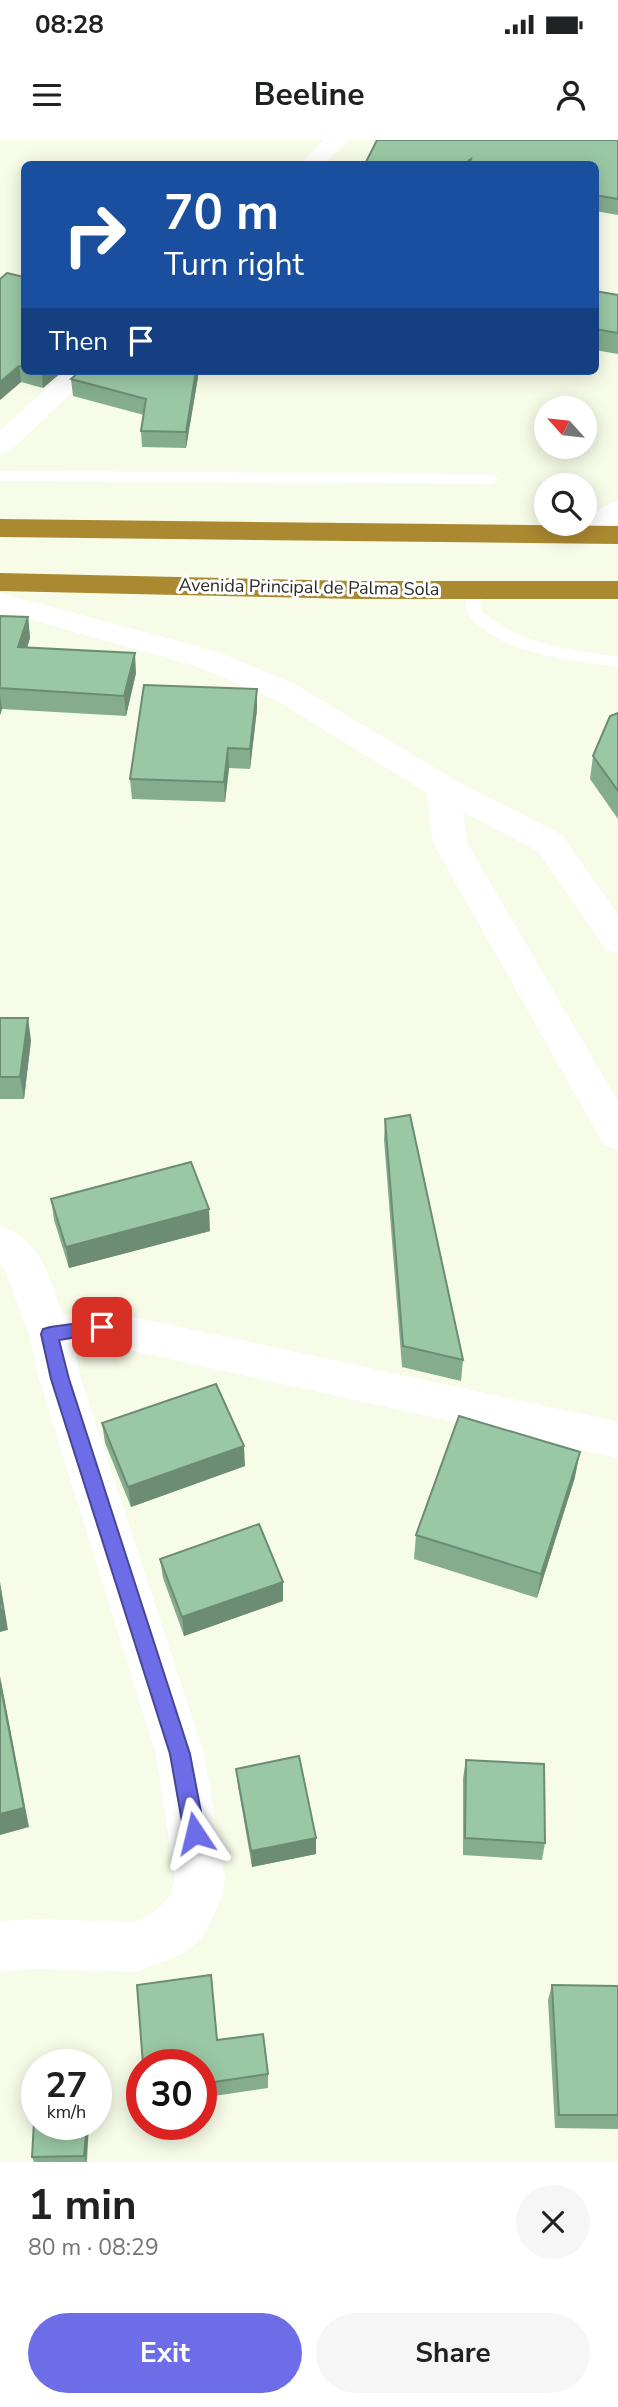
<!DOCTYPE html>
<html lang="en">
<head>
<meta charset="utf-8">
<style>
	:root { --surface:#fff; --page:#f6f6f6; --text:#202124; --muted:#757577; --accent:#6c6de7 }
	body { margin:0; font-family:"Nunito Sans",sans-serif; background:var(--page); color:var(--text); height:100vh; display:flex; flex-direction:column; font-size:26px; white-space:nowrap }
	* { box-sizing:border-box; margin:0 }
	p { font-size:23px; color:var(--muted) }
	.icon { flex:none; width:38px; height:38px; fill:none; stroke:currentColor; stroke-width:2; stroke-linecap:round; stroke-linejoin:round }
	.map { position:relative; height:2022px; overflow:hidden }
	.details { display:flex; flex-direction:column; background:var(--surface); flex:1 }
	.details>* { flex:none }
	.banner { position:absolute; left:21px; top:21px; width:578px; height:214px; border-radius:10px; box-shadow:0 4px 18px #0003; background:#1a4fa0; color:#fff; overflow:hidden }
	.needle { width:46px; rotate:297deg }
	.tools { position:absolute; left:534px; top:256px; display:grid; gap:14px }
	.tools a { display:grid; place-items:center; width:63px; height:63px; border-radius:50%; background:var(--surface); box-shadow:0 4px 18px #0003; font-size:35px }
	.speed { position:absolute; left:21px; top:1909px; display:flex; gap:14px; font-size:35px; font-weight:700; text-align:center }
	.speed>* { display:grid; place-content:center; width:91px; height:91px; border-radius:50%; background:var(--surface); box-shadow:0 4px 18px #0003; line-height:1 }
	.speed small { font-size:18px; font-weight:400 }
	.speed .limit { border:10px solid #d22; background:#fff; color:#111 }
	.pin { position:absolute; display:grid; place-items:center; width:60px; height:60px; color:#fff; margin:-30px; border-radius:14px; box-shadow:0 4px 10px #0006 }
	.me { position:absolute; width:77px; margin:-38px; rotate:350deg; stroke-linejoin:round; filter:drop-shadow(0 0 5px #0008) }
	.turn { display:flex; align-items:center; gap:24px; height:147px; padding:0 28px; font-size:32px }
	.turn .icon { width:91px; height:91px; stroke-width:2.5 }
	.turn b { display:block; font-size:49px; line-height:60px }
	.then { display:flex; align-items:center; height:66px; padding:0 28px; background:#0003; gap:14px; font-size:26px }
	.round { display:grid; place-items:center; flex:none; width:74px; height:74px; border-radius:37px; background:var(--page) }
	.summary { display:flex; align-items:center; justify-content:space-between; height:119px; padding:0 28px }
	h1 { font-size:42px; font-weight:700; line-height:52px }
	.action { display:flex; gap:14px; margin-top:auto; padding:14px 28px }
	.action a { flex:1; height:80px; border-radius:42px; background:var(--accent); color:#fff; font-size:28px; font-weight:700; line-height:80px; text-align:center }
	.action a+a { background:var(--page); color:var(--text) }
	.status { display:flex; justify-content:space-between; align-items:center; height:49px; padding:0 35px; background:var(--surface); direction:ltr }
	.status svg { height:19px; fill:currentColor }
	header { display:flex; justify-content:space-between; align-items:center; height:91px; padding:0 28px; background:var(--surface); font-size:32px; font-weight:700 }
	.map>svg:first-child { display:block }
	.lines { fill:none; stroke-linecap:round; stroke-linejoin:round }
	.lane { fill:#fff; fill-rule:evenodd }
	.street { fill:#fff; fill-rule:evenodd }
	.highway { fill:#ab8931; fill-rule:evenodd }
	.wall { fill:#85ac8d }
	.shaded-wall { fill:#6c8c73 }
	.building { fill:#9bc8a4; stroke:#6c8c73; stroke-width:2 }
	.route { fill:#6c6de7; stroke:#464796; stroke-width:2 }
	.labels { text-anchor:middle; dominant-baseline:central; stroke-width:6; stroke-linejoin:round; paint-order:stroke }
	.far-street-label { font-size:18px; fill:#292b24; stroke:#fff }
</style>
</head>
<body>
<div class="status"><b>08:28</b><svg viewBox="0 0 49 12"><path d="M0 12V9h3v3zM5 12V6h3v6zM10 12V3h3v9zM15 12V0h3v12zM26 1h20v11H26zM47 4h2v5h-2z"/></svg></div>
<header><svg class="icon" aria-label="menu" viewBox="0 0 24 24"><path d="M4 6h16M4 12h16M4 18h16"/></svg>Beeline<svg class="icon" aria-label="person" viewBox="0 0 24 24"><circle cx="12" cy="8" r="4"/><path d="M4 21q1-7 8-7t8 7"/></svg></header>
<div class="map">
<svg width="618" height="2022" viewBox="0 0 618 2022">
	<rect width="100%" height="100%" fill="#f7fce8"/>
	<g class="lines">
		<g class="lane">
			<path d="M0 331 492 334 500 339 492 344 0 341Z"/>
			<path d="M474 444 482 449V471C521 505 569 509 618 517V527C568 519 500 516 466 472V449Z"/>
		</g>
		<g class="street">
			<path d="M324 0H349L324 24H300Z"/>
			<path d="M66 231H95L10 311 0 313V290Z"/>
			<path d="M618 361V385C604 396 596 406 578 401L574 395C583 381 602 365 618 361Z"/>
			<path d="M0 453 218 512 296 545 455 640 562 695 618 775V813L606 810 538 711 463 672 467 703 618 962V1010L604 1005 433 703 427 653 274 559 196 526 0 471Z"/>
			<path d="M0 1086C43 1100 48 1137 63 1175L102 1170 618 1282V1318L102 1204 74 1208 81 1239 204 1614 225 1738 222 1756 206 1792 193 1806 174 1818 135 1832 36 1829 0 1831V1781L36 1779 135 1782 157 1770 170 1756 175 1738 156 1614 39 1239 29 1194 4 1128 0 1125Z"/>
		</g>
		<g class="highway">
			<path d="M0 379 618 386V404L0 397Z"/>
			<path d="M0 433 356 441H618V459H356L0 451Z"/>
		</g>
	</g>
	<g class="wall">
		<path d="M618 0V75L595 71V24Z"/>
		<path d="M24 137V231H63L43 248 21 242 0 260Z"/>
		<path d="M595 151 618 155V214L595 210Z"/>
		<path d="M198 237 186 308 142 307 141 291 144 275 73 256 71 239Z"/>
		<path d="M0 476 28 477 30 498 27 507 136 533 126 576 2 569 0 575Z"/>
		<path d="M257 569 250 629 229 628 225 662 132 659 130 639Z"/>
		<path d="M618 573V679L590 639 593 616Z"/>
		<path d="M0 878 31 900 24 959H0Z"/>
		<path d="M385 979 463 1220 461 1241 402 1227 384 1000Z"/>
		<path d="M51 1059 210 1091 69 1128 54 1080Z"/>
		<path d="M102 1283 245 1326 131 1367 105 1303Z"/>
		<path d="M575 1337 537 1458 414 1419 416 1395Z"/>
		<path d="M160 1419 283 1461 184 1496 163 1438Z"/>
		<path d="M466 1620 545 1703 542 1720 463 1715V1638Z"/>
		<path d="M236 1629 316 1714 252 1727 238 1646Z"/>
		<path d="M552 1845 618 1846V1989L555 1988 548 1860Z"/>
		<path d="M217 1900 268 1934V1948L201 1958V1925Z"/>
		<path d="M89 1984 87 2022H34L32 2017Z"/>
	</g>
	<g class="shaded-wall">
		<path d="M19 226 21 242 0 260V242Z"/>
		<path d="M42 231H63L43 248Z"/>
		<path d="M196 231H198V237L186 308V292Z"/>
		<path d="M28 477 30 498 21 527 18 507Z"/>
		<path d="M135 513 136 533 126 576 124 556Z"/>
		<path d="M257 549V569L250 629V609Z"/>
		<path d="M0 554 2 569 0 575Z"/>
		<path d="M228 608 229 628 225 662 224 642Z"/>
		<path d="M28 878 31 900 24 959 20 937Z"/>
		<path d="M209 1069 210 1091 69 1128 66 1107Z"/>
		<path d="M244 1306 245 1326 131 1367 128 1347Z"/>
		<path d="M580 1312 575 1337 537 1458 541 1434Z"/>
		<path d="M0 1442 8 1490 0 1492Z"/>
		<path d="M283 1442V1461L184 1496 182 1477Z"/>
		<path d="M0 1536 29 1687 0 1695Z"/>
		<path d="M316 1698V1714L252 1727 251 1711Z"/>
		<path d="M87 1984H89L86 2022 84 2016Z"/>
	</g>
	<g class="building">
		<path d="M377 0H618V59L595 55V24H470L471 19 464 24H365Z"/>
		<path d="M7 133 24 137V227L19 226 0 242V139Z"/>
		<path d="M595 151 618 155V193L595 189Z"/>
		<path d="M80 231H196L186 292 141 291 146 259 71 239Z"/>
		<path d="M0 476 28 477 18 507 135 513 124 556 0 548Z"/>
		<path d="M144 545 257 549 250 609 228 608 224 642 130 639Z"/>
		<path d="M618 573V651L593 616 610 576Z"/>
		<path d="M0 878H28L20 937H0Z"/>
		<path d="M410 975 463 1220 403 1206 385 979Z"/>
		<path d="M191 1022 209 1069 66 1107 51 1059Z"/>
		<path d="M216 1244 244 1306 128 1347 102 1283Z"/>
		<path d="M459 1276 580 1312 541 1434 416 1395Z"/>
		<path d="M259 1384 283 1442 182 1477 160 1419Z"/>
		<path d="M0 1450 3 1469 0 1470Z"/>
		<path d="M0 1543 24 1668 0 1674Z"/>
		<path d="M299 1616 316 1698 251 1711 236 1629Z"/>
		<path d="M466 1620 544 1624 545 1703 465 1698Z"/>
		<path d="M211 1835 217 1900 263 1894 268 1934 201 1944V1925H143L137 1845Z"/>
		<path d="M552 1845 618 1846V1975H559Z"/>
		<path d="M37 1963V1984H87L84 2016 32 2017 35 1964Z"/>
	</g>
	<path class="route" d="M102 1180 108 1182 111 1187 108 1192 59 1200 69 1239 190 1614 205 1693 202 1700 195 1703 187 1700 184 1693 170 1614 51 1239 41 1194 43 1189 50 1187Z"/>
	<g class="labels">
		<g class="far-street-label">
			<text transform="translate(309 447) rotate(1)">Avenida Principal de Palma Sola</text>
		</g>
	</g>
</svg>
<div class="tools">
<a><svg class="needle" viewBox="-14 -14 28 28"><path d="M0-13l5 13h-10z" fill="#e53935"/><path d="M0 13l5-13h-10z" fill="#757577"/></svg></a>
<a><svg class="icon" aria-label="search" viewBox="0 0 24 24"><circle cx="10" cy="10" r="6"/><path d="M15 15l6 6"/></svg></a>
</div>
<div class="speed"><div>27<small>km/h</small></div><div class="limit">30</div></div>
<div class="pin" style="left:102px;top:1187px;background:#d93025"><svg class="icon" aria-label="arrive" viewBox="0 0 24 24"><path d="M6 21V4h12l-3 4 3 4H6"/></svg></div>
<svg class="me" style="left:195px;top:1693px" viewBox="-20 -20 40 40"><path d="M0-17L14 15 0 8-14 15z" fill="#6c6de7" stroke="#fff" stroke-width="4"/></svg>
<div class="banner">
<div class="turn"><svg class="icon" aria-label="right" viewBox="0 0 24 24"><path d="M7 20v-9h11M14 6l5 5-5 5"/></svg><div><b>70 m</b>Turn right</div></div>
<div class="then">Then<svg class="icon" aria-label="arrive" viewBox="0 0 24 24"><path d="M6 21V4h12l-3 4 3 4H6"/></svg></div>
</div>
</div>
<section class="details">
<div class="summary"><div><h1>1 min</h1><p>80 m · 08:29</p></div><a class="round"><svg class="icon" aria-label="close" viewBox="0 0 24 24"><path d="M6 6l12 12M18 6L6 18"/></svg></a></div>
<div class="action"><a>Exit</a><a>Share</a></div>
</section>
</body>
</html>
